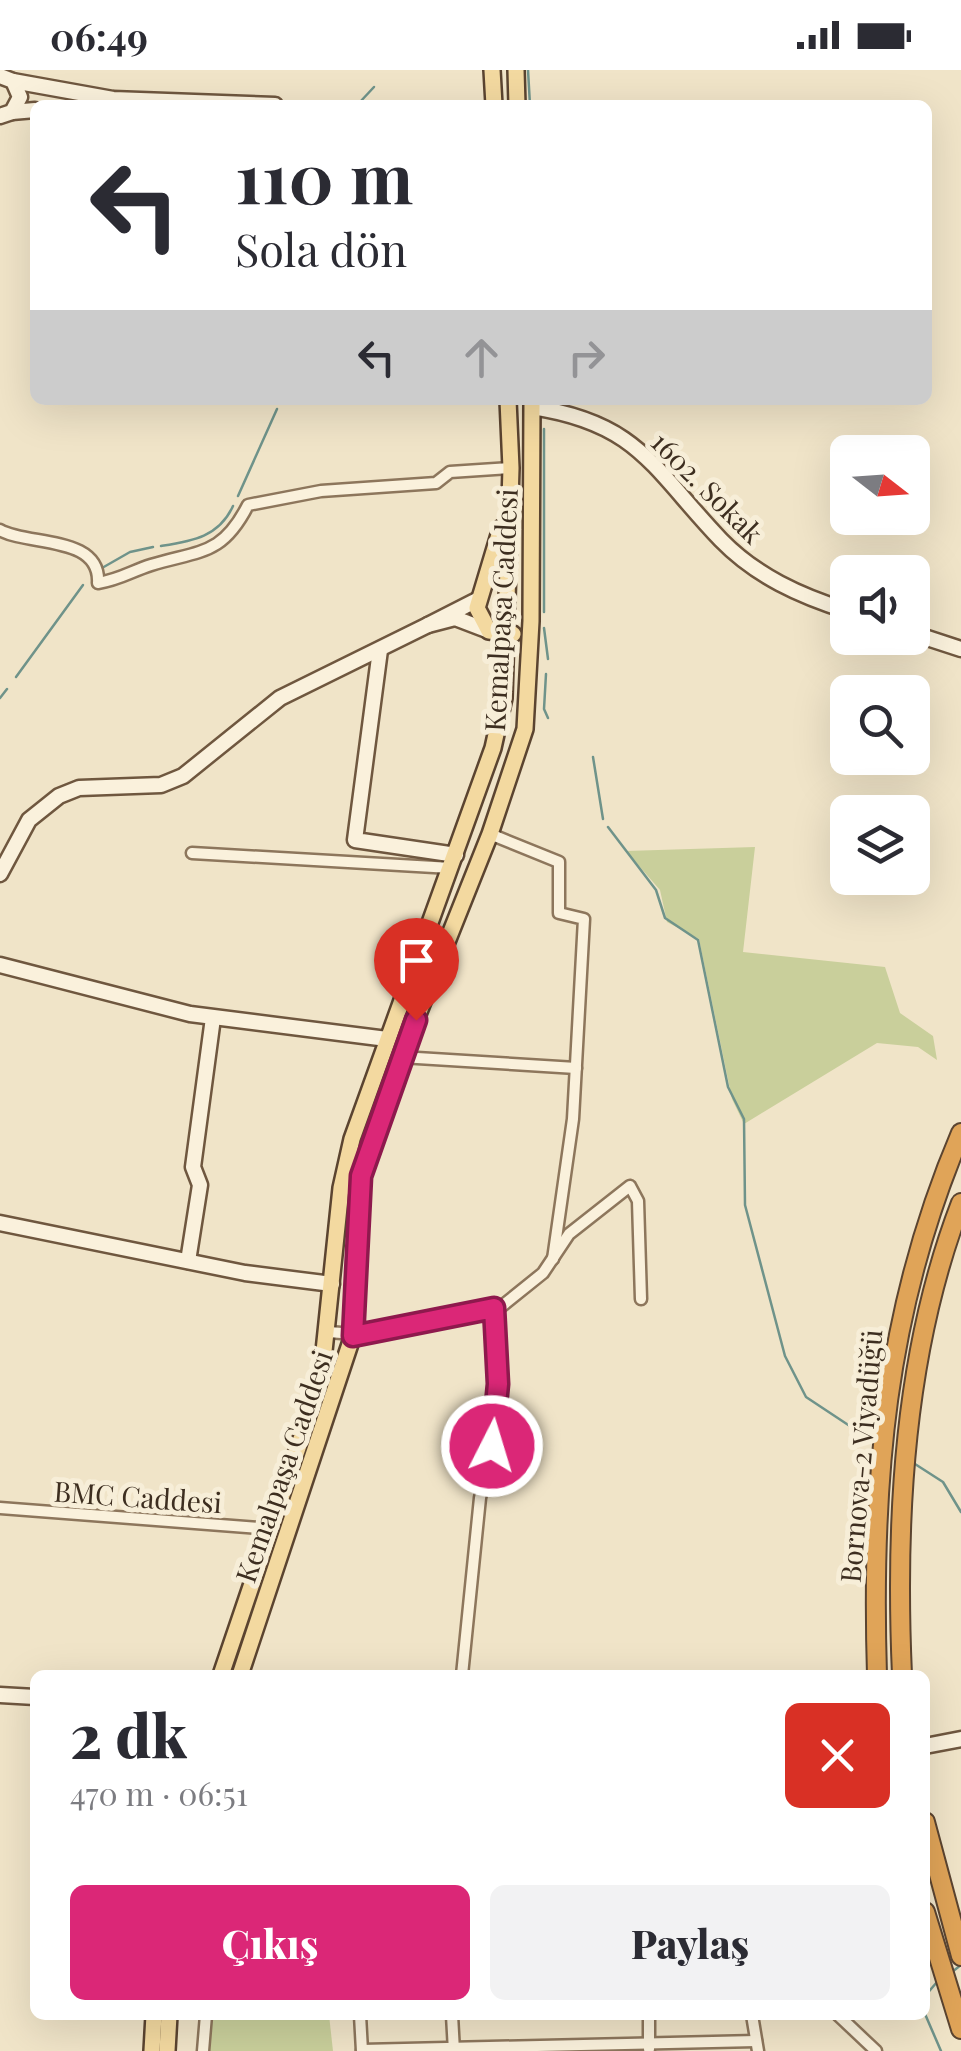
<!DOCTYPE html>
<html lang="tr">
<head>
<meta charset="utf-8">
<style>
	:root { --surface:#fff; --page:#f2f2f3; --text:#2b2b33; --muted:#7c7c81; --accent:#db2777 }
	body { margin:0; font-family:"Playfair Display",serif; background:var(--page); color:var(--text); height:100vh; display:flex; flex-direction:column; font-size:38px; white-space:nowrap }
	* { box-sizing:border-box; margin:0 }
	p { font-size:32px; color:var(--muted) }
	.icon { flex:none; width:55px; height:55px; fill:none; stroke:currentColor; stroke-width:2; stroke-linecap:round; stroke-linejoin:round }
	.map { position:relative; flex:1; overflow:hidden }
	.sheet { position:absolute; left:30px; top:1600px; width:900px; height:350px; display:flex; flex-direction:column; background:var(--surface); border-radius:15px; box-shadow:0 10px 40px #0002 }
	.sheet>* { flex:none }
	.banner { position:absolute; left:30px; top:30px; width:902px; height:305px; border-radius:15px; box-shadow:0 10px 40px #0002; background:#fff; color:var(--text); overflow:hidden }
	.needle { width:65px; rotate:107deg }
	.buttons { position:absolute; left:830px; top:365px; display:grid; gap:20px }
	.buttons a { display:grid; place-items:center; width:100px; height:100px; border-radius:15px; background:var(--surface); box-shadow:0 10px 40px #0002; font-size:50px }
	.pin { position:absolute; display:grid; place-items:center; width:85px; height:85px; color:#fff; margin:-102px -42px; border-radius:50% 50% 50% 0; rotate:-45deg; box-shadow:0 0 10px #0007 }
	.pin .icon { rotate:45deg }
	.me { position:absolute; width:110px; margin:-55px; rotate:5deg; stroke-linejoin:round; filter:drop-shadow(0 0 8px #0008) }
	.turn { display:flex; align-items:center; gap:35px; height:210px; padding:0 40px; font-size:45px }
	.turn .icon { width:130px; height:130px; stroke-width:2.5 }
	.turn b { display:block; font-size:70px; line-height:85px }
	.lanes { display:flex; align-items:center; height:95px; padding:0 40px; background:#0003; justify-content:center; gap:50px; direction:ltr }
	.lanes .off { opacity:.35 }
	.round { display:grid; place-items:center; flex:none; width:105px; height:105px; border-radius:15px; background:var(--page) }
	.head { display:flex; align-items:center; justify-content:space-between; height:170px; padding:0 40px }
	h1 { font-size:60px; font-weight:800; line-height:75px }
	.action { display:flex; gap:20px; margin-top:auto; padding:20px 40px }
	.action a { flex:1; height:115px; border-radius:15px; background:var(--accent); color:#fff; font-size:40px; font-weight:800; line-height:115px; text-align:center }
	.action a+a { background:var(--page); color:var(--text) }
	.status { display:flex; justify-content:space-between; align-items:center; height:70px; padding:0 50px; background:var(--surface); direction:ltr }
	.status svg { height:28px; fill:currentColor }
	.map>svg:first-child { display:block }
	.green { fill:#c9cf9b }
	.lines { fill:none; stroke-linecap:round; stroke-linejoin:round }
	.stream { stroke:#6f938a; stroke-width:2.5 }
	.street-casing { stroke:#8d765c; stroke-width:15 }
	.secondary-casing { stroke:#6f573f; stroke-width:19 }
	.primary-casing { stroke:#5b4430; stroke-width:20 }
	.highway-casing { stroke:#5b4430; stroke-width:22 }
	.street { stroke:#faf1dc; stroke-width:10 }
	.secondary { stroke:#faf1dc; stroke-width:14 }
	.primary { stroke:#f3d9a0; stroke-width:15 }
	.highway { stroke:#e0a458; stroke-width:18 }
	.route-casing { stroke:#8e194d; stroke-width:25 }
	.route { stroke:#db2777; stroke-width:18 }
	.labels { text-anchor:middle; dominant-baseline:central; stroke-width:10; stroke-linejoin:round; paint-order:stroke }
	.street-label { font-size:28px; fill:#3d2e20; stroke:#f7eed8 }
</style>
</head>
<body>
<div class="status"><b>06:49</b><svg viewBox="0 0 49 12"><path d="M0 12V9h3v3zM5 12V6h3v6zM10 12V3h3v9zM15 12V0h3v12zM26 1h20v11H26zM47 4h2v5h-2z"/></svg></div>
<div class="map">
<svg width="961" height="1981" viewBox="0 0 961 1981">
	<rect width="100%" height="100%" fill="#f0e4c8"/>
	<g class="green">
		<path d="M755 777 743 882 885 897 900 943 933 966 937 990 918 977 877 973 744 1054 732 1029 699 869 667 852 660 820 626 781Z"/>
		<path d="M208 1945H329L333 1981H206Z"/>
	</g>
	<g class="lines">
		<g class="stream">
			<path d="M528 0 530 35"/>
			<path d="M360 32 374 17"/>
			<path d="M548 332V330"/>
			<path d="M544 359V542"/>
			<path d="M238 426 277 339"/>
			<path d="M161 476C192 471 219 467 233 436"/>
			<path d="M102 498 130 482 153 477"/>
			<path d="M544 558 548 589"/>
			<path d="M546 604 544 639 548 648"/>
			<path d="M16 607 83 515"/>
			<path d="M0 628 7 619"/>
			<path d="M593 687 603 749"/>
			<path d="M608 757 656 820 665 848 698 870 728 1017 744 1049 745 1135 785 1286 806 1327 877 1374"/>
			<path d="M915 1394 943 1412 961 1442"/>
			<path d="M952 1902 961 1895"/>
			<path d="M925 1926 937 1912"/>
			<path d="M925 1944 941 1981"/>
		</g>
		<defs>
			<g id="street">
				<path d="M0 460C28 476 101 465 98 513 119 510 132 501 151 495 200 480 222 486 248 435L321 421 436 413 450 402 511 398"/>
				<path d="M490 764 559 792V843L584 849 573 1049 553 1189"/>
				<path d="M192 783 451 798"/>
				<path d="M401 987 576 998"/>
				<path d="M329 1262 366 1265 502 1236 543 1203 569 1164 630 1116 638 1131 641 1229"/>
				<path d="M0 1438 273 1459"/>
				<path d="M462 1605 480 1428 492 1375 498 1314 494 1238"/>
				<path d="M360 1945 362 1981"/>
				<path d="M452 1945 454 1981"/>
				<path d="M649 1945V1979"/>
				<path d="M752 1945 758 1981"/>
				<path d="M838 1945 876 1981"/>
				<path d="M362 1980 756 1971"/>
				<path d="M203 1981 206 1945"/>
			</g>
			<g id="secondary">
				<path d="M0 6 13 11 20 27 12 42 0 46"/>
				<path d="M13 11 113 29 275 35"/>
				<path d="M12 42 35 40"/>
				<path d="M532 337C639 353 653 399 721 470 756 506 800 526 848 541"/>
				<path d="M479 529 428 555 455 548 489 561"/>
				<path d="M912 563 961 579"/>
				<path d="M380 580 355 770 456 785"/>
				<path d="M0 804 29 750 59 726 79 718 161 715 183 706 280 628 428 555"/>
				<path d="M0 895 190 944 387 969"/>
				<path d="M0 1153 245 1203 332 1214"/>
				<path d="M188 1191 200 1115 193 1097 213 948"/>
				<path d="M0 1625 35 1627"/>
				<path d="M925 1676 961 1669"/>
			</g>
			<g id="primary">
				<path d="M492 0 494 35"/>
				<path d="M516 0 517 35"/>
				<path d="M501 458 477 538 489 561 513 564"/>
				<path d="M221 1605 321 1310 341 1118 352 1069 493 678 504 628 511 398 508 330"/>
				<path d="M240 1605 353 1265 361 1106 401 987 490 764 525 659 531 551 532 330"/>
				<path d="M152 1981 154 1945"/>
				<path d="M167 1981 169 1945"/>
			</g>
			<g id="highway">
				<path d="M877 1605C871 1414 885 1241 961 1063"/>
				<path d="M902 1605C895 1448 904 1281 961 1133"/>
				<path d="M925 1752 961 1886"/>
				<path d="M925 1842 961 1959"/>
			</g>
		</defs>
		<use href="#street" class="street-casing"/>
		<use href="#secondary" class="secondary-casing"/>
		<use href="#primary" class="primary-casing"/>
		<use href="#highway" class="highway-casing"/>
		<use href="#street" class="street"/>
		<use href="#secondary" class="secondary"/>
		<use href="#primary" class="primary"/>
		<use href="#highway" class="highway"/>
	</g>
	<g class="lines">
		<defs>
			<path id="route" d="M416 950 361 1106 353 1266 494 1238 498 1314 492 1376"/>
		</defs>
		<use href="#route" class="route-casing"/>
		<use href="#route" class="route"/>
	</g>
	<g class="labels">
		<g class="street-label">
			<text transform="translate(708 417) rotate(45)">1602. Sokak</text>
			<text transform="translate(500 540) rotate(-87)">Kemalpaşa Caddesi</text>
			<text transform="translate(860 1386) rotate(-85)">Bornova-2 Viyadüğü</text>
			<text transform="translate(283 1396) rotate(-71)">Kemalpaşa Caddesi</text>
			<text transform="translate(138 1426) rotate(4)">BMC Caddesi</text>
		</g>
	</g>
</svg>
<div class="buttons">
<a><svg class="needle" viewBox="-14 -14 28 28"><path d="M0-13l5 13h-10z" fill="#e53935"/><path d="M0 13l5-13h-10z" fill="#7c7c81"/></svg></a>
<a><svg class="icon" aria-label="sound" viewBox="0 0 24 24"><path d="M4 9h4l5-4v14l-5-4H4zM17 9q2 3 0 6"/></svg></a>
<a><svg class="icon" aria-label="search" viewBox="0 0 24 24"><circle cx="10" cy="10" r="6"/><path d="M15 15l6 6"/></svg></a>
<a><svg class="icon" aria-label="layers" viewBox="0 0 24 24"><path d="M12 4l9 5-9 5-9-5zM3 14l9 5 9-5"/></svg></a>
</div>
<div class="pin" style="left:416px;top:950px;background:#d93025"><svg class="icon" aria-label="arrive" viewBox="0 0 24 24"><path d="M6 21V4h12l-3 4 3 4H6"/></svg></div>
<svg class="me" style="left:492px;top:1376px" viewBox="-20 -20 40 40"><circle r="17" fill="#db2777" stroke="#fff" stroke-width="3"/><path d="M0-11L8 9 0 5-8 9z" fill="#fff"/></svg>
<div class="banner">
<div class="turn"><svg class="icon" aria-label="left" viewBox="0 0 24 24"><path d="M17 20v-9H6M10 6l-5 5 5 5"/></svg><div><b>110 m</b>Sola dön</div></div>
<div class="lanes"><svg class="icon" aria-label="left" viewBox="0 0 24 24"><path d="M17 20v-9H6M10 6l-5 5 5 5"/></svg><svg class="icon off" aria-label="ahead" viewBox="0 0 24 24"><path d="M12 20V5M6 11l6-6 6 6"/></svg><svg class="icon off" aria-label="right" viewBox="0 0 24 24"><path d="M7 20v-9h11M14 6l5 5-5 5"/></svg></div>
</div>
<section class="sheet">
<div class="head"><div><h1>2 dk</h1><p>470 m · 06:51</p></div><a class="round" style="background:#d93025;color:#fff"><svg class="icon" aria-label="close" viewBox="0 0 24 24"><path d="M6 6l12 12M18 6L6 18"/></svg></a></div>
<div class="action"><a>Çıkış</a><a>Paylaş</a></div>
</section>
</div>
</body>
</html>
